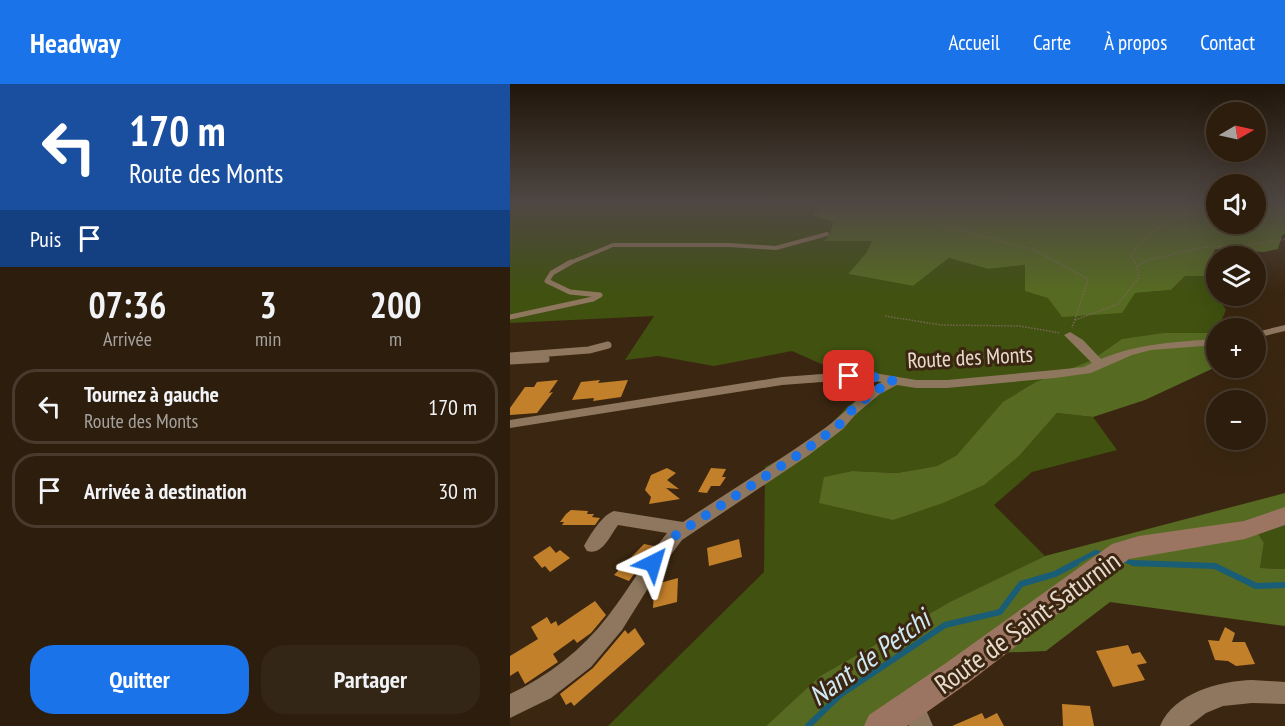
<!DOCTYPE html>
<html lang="fr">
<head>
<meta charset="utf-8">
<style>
	:root { --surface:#2c1d0d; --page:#342616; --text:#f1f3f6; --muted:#a6a29d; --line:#483b2e; --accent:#1a73e8 }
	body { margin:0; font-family:"PT Sans Narrow",sans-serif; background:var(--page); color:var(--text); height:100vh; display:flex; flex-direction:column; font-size:22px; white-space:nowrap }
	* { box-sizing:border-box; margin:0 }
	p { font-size:20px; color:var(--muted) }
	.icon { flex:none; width:33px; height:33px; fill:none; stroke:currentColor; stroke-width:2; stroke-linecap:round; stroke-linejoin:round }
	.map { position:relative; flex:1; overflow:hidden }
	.sheet { display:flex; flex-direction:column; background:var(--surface); width:510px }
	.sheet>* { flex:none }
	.top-card { background:#1a4fa0; color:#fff; overflow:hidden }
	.needle { width:39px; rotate:81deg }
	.tools { position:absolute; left:696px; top:18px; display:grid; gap:12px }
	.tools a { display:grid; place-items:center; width:60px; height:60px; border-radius:50%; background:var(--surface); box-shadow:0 6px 24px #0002,0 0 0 2px var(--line); font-size:30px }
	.pin { position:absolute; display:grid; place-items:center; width:51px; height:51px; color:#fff; margin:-26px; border-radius:12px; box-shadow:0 3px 9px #0006 }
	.me { position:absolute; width:66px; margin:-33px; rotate:40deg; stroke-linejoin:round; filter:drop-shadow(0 0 4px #0008) }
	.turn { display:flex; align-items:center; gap:21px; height:126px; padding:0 30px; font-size:27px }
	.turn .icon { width:78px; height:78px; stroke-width:2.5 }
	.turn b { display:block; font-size:42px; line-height:51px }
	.then { display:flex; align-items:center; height:57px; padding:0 30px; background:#0003; gap:12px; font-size:22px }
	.eta { display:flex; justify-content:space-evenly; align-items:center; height:102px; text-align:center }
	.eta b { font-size:36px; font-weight:800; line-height:42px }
	.action { display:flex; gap:12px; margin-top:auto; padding:12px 30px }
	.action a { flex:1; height:69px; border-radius:24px; background:var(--accent); color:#fff; font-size:24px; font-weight:800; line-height:69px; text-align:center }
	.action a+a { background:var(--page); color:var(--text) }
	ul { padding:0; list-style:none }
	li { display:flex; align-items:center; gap:18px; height:75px; margin:0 12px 9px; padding:0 18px; border:3px solid var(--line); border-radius:24px }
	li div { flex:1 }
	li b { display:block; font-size:22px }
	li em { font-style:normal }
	header { display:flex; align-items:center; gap:36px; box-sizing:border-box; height:84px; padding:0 30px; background:var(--accent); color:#fff }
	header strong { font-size:28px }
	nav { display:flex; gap:33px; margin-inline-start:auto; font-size:21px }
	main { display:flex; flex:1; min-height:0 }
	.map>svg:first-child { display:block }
	.green { fill:#405110 }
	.forest { fill:#566b21 }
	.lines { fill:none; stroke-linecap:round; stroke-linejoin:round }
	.stream-far1 { stroke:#195d76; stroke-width:4.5 }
	.stream { stroke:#195d76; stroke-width:6 }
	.building { fill:#c3802a }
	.path { stroke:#796754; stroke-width:1.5; stroke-dasharray:1.5 1.5; stroke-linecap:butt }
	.lane-far2 { stroke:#8e775e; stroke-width:4 }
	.lane-far1 { stroke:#8e775e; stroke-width:5 }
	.lane { stroke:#8e775e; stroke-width:7 }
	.street { fill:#8e775e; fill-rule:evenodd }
	.secondary { fill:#9c7562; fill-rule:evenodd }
	.route { stroke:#1a73e8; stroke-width:10; stroke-dasharray:0 18 }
	.labels { text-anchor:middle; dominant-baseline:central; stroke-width:6; stroke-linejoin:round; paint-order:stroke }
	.street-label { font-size:22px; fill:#e8dbce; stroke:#3b2711 }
	.near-street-label { font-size:27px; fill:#e8dbce; stroke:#3b2711 }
	.near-water-label { font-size:28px; font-style:italic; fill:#cfe8f4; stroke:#3b2711 }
</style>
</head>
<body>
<header>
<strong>Headway</strong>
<nav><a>Accueil</a><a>Carte</a><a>À propos</a><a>Contact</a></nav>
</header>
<main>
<section class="sheet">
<div class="top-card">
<div class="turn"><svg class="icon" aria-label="left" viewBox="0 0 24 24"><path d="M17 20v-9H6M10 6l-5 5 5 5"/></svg><div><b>170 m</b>Route des Monts</div></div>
<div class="then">Puis<svg class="icon" aria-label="arrive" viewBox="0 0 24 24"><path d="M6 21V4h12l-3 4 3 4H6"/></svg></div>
</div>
<div class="eta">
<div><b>07:36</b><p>Arrivée</p></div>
<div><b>3</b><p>min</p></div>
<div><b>200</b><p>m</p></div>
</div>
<ul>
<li><svg class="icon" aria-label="left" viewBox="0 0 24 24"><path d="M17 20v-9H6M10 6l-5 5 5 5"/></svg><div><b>Tournez à gauche</b><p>Route des Monts</p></div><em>170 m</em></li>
<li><svg class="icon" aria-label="arrive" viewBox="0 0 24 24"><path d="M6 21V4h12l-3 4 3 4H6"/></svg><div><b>Arrivée à destination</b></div><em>30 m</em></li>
</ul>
<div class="action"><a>Quitter</a><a>Partager</a></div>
</section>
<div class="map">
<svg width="775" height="642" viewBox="0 0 775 642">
	<rect width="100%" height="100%" fill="#3b2711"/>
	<g class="green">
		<path d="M0 119H312L323 138 320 150 315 156 362 157 356 169 338 190 403 202 439 174 478 185 516 181 625 209 661 206 675 192H694L716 226 706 249H654L561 284 463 355 447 371 427 382 387 389 342 387 315 393 310 419 510 371 547 329 583 333 607 366 522 388 484 421 535 472 429 524 310 592 256 642H98L254 488 255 383 307 355 337 323 370 298 343 294 282 267 204 282 148 272 115 276 144 232 0 239Z"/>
		<path d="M775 437V485L750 484 754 459 747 448Z"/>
	</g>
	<g class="forest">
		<path d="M312 119H706V140H746V119H775V150L772 151 768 165 754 168 705 165 694 192H675L661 206 625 209 612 229 552 233 538 214 515 207V181L478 185 439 174 403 202 338 190 356 169 362 157H314L320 150 323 138 303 131 313 122Z"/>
		<path d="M654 249H706V283L635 316 583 333 547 329 510 371 474 401 433 419 383 436 309 419 314 393 342 387 387 389 427 382 447 371 493 318 526 298 582 276 612 255Z"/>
		<path d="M775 409V437L747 448 754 459 750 484 775 485V542L600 518 536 567 460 570 355 642H256L310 592 438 519 535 472Z"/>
	</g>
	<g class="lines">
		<g class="stream-far1">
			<path d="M613 476 626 480H643"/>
			<path d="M563 480 586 468 594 471"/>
		</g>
		<g class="stream">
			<path d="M623 479 705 482 746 502 775 501"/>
			<path d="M298 642 330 611 435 541 490 528 511 500 545 490 566 479"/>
		</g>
	</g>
	<g class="building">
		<path d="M48 296 39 309 43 308 27 329 0 331V324L15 303H24L27 298Z"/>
		<path d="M90 296 88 299 118 296 111 313 83 317 84 314 62 316 71 298Z"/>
		<path d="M157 384 166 389 157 396 169 405 156 404 170 415 139 420 141 413 135 406 141 391Z"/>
		<path d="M201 384 216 385 212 393H216L210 402H201L197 409 188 408Z"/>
		<path d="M61 426 78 427 77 430H84L82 433 90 434 85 441H52L54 438H50L56 430Z"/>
		<path d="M229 455 232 473 199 482 197 464Z"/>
		<path d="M134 460 144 462 119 497 104 491Z"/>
		<path d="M40 462 46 469 50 466 60 474 40 488 35 482 32 484 23 473Z"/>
		<path d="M168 494 167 518 143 524 144 506 150 505V499Z"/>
		<path d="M85 517 96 531 81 549 67 559 64 555 43 570 48 578 15 600 8 587 0 592V572L28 555 21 543 37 533 41 540 46 537 48 542Z"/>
		<path d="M715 543 725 549 722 558H735L745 580 726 582 718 577 705 576 698 556 709 557Z"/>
		<path d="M125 544 135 560 64 622 61 618 56 621 50 610 83 584 115 546 118 550Z"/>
		<path d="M618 561 622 570 630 568 637 579 627 581 635 596 603 603 586 567Z"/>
		<path d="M552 620 580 622 584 642H553Z"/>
		<path d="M472 629 475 635 487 629 494 642H442Z"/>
	</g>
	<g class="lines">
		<g class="path">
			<path d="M411 119 415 129 433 133 431 141 524 166 578 195 562 244"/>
			<path d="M746 121 757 119"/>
			<path d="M627 182 641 175 699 162 724 163 775 155"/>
			<path d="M375 232 431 241 509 242 550 249"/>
			<path d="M565 236 608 220 629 193 627 182 621 172C637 145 675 125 706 122"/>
		</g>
		<path class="lane-far2" d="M57 180 103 161H219L266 164 317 150"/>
		<path class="lane-far1" d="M0 233 83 215 90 211 60 208 37 197 42 189 61 178"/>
		<g class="lane">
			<path d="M0 272 79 266 98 261"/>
			<path d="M0 277 36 275"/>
		</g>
		<g class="street">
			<path d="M775 241V247L746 254V248Z"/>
			<path d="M560 248 573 256 591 275C629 259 666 258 706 255V261L641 266 622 271 581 289 545 294 437 304H406L387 301 370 310 346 330 333 345 299 371 172 456 150 485 112 546 81 583 41 614 0 634V610C38 592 72 566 98 532 119 505 135 476 157 449L108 441C100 452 92 472 77 467L74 462C80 451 92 431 104 427L173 438C220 407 269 377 315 344 335 330 349 310 372 298L352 295 272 301 0 344V336L272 293 352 287 406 296H437L545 286 574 283 582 279 554 251Z"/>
			<path d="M742 596 775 598V620L742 619 713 622 696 629 679 642H650C664 609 709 597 742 596Z"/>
			<path d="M402 608 410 612 423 642H399L390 620 394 612Z"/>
		</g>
		<path class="secondary" d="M775 423V441L735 455 619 475 458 599 397 642H354L359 631 436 579 602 460 629 452 734 437Z"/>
	</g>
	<linearGradient id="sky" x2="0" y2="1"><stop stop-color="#201509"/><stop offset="0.57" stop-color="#4f4743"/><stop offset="1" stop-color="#4f4743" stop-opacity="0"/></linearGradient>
	<rect width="775" height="209" fill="url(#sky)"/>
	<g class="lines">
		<path class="route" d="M143 479 166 451 175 445 294 367 328 342 341 327 365 307 384 297 352 291 339 292"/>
	</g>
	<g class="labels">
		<g class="street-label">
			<text transform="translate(460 273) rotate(-3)">Route des Monts</text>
		</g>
		<g class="near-street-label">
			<text transform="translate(517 538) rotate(-36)">Route de Saint-Saturnin</text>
		</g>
		<g class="near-water-label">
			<text transform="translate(359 573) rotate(-36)">Nant de Petchi</text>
		</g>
	</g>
</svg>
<div class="tools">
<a><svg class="needle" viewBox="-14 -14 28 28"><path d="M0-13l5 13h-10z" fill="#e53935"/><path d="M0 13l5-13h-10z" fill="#a6a29d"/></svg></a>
<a><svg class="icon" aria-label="sound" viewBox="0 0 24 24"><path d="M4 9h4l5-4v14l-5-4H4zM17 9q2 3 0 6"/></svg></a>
<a><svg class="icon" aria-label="layers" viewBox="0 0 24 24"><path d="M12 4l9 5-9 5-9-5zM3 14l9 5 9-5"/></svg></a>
<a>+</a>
<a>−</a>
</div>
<div class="pin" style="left:339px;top:292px;background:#d93025"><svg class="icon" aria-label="arrive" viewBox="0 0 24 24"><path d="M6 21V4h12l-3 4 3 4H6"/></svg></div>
<svg class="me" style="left:143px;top:479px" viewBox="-20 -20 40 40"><path d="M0-17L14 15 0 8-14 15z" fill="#1a73e8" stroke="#fff" stroke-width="4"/></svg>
</div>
</main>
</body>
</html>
